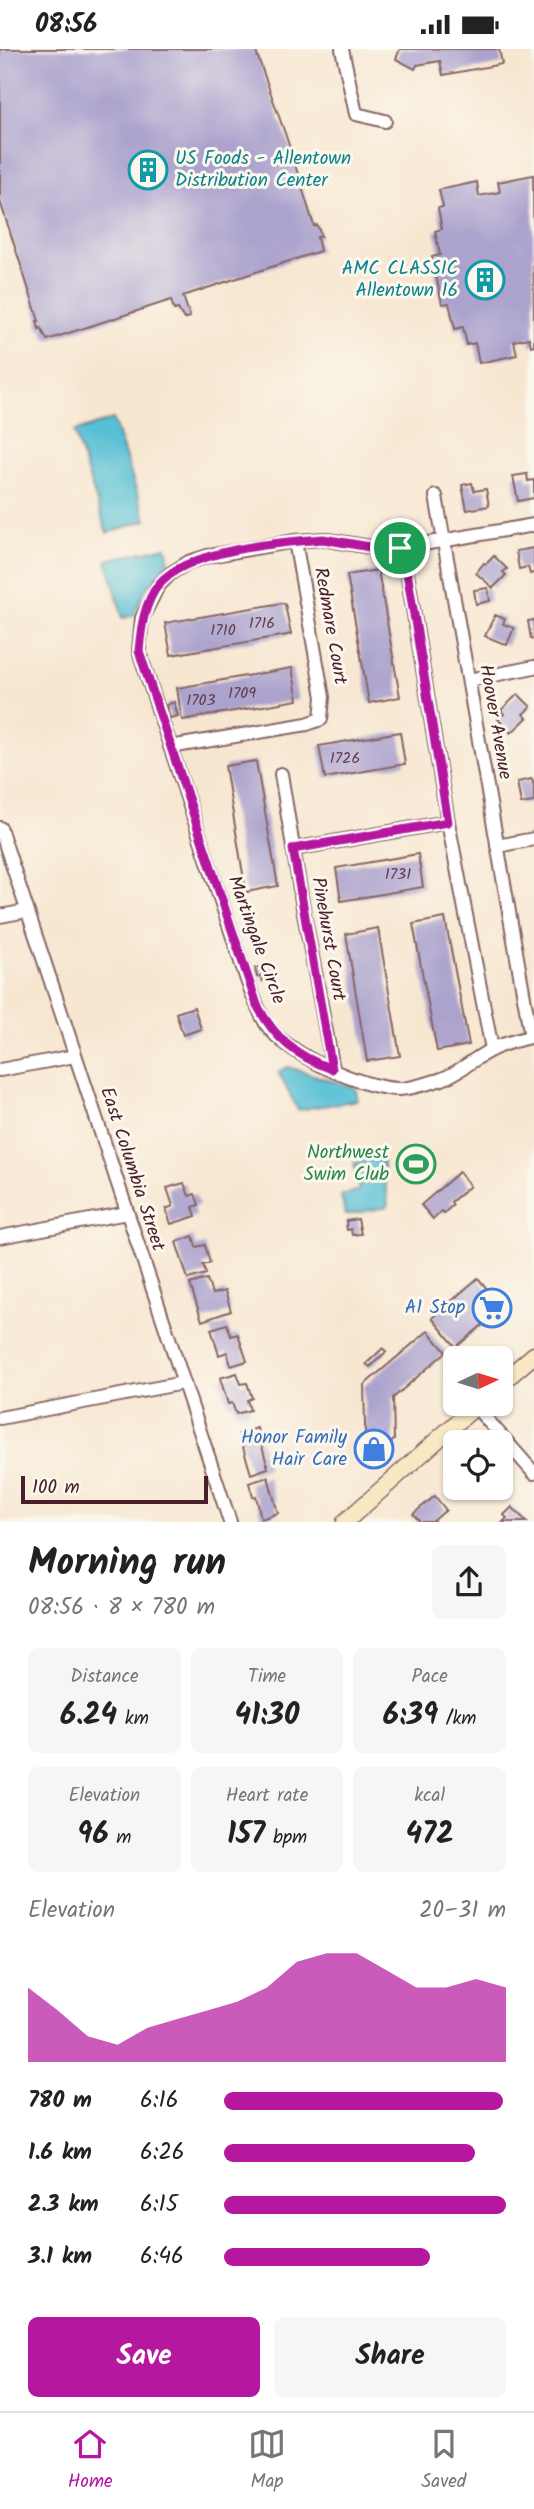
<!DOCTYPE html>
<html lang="en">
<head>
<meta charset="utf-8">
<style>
	:root { --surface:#fff; --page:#f6f6f6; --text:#222; --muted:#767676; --line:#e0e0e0; --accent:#b5179e }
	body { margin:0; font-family:Kalam,sans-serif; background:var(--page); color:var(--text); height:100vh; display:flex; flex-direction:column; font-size:26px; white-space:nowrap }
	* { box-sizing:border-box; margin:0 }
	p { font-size:23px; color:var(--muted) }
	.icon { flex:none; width:38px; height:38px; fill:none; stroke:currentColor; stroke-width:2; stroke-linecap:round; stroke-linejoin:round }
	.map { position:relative; height:1473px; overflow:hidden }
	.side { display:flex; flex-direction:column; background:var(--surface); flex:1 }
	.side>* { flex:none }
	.needle { width:46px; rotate:86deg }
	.tools { position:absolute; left:443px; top:1297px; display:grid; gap:14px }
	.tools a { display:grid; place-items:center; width:70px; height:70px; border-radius:10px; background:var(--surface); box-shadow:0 2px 5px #0004; font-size:35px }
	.scale { position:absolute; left:21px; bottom:18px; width:187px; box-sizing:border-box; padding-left:7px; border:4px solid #4a1f2b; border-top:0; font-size:19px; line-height:24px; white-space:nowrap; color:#4a1f2b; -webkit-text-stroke:5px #fbf7ec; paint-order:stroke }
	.pin { position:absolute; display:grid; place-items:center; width:60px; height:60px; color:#fff; margin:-30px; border:4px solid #fff; border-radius:50%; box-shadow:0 2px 7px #0007 }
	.round { display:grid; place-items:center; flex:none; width:74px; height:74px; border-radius:10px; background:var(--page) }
	.headline { display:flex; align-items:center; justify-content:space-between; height:119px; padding:0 28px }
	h1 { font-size:38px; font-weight:600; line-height:52px }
	.stats { display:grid; grid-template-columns:repeat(3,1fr); gap:10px; height:119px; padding:7px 28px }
	.stats div { display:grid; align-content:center; border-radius:10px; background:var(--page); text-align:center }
	.stats b { font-size:30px; font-weight:600 }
	.stats small { font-size:19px; font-weight:400 }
	.stats p { font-size:19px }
	.chart { height:196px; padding:14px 28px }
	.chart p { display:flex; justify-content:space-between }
	.chart svg { width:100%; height:126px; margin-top:7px; fill:var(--accent); opacity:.7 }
	.cta { display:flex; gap:14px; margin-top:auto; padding:14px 28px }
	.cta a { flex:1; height:80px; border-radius:10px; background:var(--accent); color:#fff; font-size:28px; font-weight:600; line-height:80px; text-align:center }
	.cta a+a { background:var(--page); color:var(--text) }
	ul { padding:0 28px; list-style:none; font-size:23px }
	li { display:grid; grid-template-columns:112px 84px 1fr; align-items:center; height:52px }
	li i { height:18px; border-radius:9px; background:var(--accent) }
	.status { display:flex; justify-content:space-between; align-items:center; height:49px; padding:0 35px; background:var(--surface); direction:ltr }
	.status svg { height:19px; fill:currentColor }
	.tab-bar { display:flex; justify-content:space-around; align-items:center; height:98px; border-top:2px solid var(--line); background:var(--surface); font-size:19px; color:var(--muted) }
	.tab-bar a { display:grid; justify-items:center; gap:4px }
	.tab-bar .on { color:var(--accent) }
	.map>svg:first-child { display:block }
	.water { fill:#57c0d4; stroke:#507080; stroke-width:2 }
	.building { fill:#aba2cd }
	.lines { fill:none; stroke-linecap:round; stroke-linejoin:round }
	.street-casing { stroke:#876565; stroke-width:16 }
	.secondary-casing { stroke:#876565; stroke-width:19 }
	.street { stroke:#fff; stroke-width:12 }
	.secondary { stroke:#f8e8c3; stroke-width:16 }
	.route-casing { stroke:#fff; stroke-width:14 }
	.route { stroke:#b5179e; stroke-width:9 }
	.labels { text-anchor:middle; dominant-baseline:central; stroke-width:6; stroke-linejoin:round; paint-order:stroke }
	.number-label { font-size:16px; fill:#624054 }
	.culture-label { font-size:19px; fill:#0d838f; stroke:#fbf7ec; text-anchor:start }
	.street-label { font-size:19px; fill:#4a1f2b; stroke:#fbf7ec }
	.leisure-label { font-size:19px; fill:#27864d; stroke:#fbf7ec; text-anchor:end }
	.shop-label { font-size:19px; fill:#366cbe; stroke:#fbf7ec; text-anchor:end }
</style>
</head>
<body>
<div class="status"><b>08:56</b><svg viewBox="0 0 49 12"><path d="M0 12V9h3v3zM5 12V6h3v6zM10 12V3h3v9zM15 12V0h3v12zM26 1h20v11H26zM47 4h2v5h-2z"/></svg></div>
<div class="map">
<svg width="534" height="1473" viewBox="0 0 534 1473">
	<rect width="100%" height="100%" fill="#fbf7ec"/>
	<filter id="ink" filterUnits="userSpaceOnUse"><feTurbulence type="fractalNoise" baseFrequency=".0143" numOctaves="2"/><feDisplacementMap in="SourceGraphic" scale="14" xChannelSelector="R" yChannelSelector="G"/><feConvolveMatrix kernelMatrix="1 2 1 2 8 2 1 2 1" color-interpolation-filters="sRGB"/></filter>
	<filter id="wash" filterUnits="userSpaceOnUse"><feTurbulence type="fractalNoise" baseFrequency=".00686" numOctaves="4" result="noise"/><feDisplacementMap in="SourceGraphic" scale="28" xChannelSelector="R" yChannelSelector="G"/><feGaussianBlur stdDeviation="1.57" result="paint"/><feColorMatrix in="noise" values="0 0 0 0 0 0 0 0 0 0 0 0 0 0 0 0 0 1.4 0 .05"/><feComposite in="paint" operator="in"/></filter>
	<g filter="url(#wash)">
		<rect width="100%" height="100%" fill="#f7e7d1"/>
		<!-- water -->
		<g class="water">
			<polygon points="113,370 146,471 107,484 74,383"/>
			<polygon points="166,498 169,512 145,541 134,566 123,569 107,511"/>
			<polygon points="288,1018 355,1039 358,1051 298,1061 278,1023"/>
			<polygon points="420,1101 425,1127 411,1129 407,1104"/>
			<polygon points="382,1108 388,1158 345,1166 341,1146 359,1141 354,1114"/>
		</g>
		<g id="blocks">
			<!-- building -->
			<g class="building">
				<polygon points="0,0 255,0 287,90 314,177 317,176 321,187 317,188 320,202 183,247 190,268 184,270 178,260 174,261 171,251 47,291 41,279 39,280 37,272 39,272 0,152"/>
				<polygon points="400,0 499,0 502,15 443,26 440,12 417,16 415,20 396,10"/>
				<polygon points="533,126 534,296 531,297 529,289 514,292 517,306 479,314 475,294 467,296 463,278 455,280 449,254 442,255 432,208 440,206 435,182 442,180 438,159 443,158 439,141 477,133 479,147 500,143 498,133"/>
				<polygon points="527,425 528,432 534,431 534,449 518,452 513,427"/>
				<polygon points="472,434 474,442 486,440 489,457 467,461 462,436"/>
				<polygon points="534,499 534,524 530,525 528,518 519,520 516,502"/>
				<polygon points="494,507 507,520 503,523 506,526 493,539 476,524 484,514 486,515"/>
				<polygon points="378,521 400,648 369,654 347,526"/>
				<polygon points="488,539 490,552 476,555 474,541"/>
				<polygon points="282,554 285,555 291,585 287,586 171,606 165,574"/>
				<polygon points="495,566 505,570 503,575 514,579 507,596 485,587"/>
				<polygon points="534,571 534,590 531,590 528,572"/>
				<polygon points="292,619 298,651 182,671 177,639"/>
				<polygon points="518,645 531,658 523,665 527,669 511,684 498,670 504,665 501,661"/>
				<polygon points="174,653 178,667 170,669 166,656"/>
				<polygon points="400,683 405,715 325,729 319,697"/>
				<polygon points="256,712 278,837 246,843 225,717"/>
				<polygon points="532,730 534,737 534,753 521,755 517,733"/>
				<polygon points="418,805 423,838 341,852 336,819"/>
				<polygon points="445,869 469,996 437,1002 413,875"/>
				<polygon points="378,879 400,1007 367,1012 346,885"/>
				<polygon points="271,916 272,925 269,926 269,931 263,932 262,927 257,928 255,919"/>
				<polygon points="194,958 201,980 183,986 176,964"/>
				<polygon points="459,1123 470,1137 451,1153 453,1156 444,1164 442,1162 433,1170 421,1156"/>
				<polygon points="184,1134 189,1147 195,1145 199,1156 193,1158 196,1167 171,1175 166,1160 173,1157 167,1139"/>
				<polygon points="358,1170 361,1185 352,1186 351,1180 347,1181 346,1172"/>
				<polygon points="193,1187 196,1198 205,1196 210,1214 203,1216 206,1225 188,1230 176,1193"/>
				<polygon points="478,1229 503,1259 456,1298 432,1269"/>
				<polygon points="207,1230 212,1245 225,1242 231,1262 202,1272 190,1235"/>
				<polygon points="227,1275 231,1287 238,1285 247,1312 231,1317 227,1303 219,1306 211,1280"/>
				<polygon points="428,1282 446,1303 393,1349 394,1391 366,1415 364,1336"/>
				<polygon points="383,1299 386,1303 370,1318 366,1315"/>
				<polygon points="237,1324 241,1335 247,1334 252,1349 247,1351 250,1361 236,1365 232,1354 228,1355 220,1329"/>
				<polygon points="257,1379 268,1419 251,1425 239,1385"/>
				<polygon points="268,1428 278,1464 261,1470 256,1447 253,1448 249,1434"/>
				<polygon points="460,1438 477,1438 477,1446 460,1445"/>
				<polygon points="435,1447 446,1461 432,1473 420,1473 413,1465"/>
				<polygon points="512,1458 527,1473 503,1473 507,1469 504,1466"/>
			</g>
		</g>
	</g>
	<g filter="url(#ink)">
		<use href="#blocks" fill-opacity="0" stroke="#876565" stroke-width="2"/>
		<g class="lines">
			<defs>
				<g id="street">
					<polyline points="342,0 356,65 385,72"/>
					<polyline points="436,447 531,988"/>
					<path d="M534 476 400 499 370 498 323 490 295 492 208 507 189 513 171 524 158 537 142 569 139 602 247 931C253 946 258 962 267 976 288 1006 363 1040 400 1040 414 1039 429 1034 442 1030 461 1023 475 1008 493 1000 505 994 521 990 534 987"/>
					<polyline points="400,499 408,529 448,773 492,1000"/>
					<polyline points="469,631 534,618"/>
					<polyline points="170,698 307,675 321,670 323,648 295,492"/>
					<polyline points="281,725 303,859 333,1020"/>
					<polyline points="0,779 230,1473"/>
					<polyline points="497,797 534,790"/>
					<polyline points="293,800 448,773"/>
					<polyline points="0,867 27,862"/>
					<polyline points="0,1021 75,1007"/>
					<polyline points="0,1188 127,1164"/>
					<polyline points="475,1357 534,1424"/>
					<polyline points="0,1369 183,1334"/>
				</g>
				<g id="secondary">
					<polyline points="500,1335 534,1306"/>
					<polyline points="345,1473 479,1354"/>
				</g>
			</defs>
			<!-- street casing -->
			<use href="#street" class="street-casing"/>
			<!-- secondary casing -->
			<use href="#secondary" class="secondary-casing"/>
			<!-- street -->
			<use href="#street" class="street"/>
			<!-- secondary -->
			<use href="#secondary" class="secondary"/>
		</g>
	</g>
	<g class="lines" filter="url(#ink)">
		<defs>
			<path id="route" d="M323 490 370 498 400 499 408 529 448 773 293 800 332 1020C296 1007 275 990 257 956L139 602C141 579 144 554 159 535 187 501 280 493 323 490Z"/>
		</defs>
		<!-- route casing -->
		<use href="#route" class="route-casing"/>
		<!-- route -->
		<use href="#route" class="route"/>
	</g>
	<!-- icons -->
	<defs>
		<symbol id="building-ring" viewBox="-11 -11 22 22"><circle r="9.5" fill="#fbf7ec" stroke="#0f9aa8" stroke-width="1.5"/><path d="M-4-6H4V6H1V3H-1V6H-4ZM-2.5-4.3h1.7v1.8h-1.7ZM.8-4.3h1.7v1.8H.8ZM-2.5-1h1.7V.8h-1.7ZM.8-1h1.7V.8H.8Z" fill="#0f9aa8"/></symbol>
		<symbol id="stadium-ring" viewBox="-11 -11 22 22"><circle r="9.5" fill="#fbf7ec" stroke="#2e9e5b" stroke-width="1.5"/><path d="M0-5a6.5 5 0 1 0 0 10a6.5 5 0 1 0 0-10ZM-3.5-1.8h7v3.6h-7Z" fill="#2e9e5b"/></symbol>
		<symbol id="supermarket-ring" viewBox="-11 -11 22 22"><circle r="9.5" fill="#fbf7ec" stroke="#3f7fe0" stroke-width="1.5"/><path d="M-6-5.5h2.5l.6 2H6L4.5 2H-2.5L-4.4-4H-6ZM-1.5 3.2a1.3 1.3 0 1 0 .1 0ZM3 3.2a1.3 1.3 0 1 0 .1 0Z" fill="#3f7fe0"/></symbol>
		<symbol id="shop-ring" viewBox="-11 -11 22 22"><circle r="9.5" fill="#fbf7ec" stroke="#3f7fe0" stroke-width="1.5"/><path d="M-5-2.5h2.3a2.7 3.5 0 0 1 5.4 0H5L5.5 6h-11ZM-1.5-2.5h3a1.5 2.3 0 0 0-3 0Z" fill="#3f7fe0"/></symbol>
	</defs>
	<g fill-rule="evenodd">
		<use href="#building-ring" x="126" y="99" width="44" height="44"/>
		<use href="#building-ring" x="463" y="209" width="44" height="44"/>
		<use href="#stadium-ring" x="394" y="1093" width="44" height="44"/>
		<use href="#supermarket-ring" x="470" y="1237" width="44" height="44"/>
		<use href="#shop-ring" x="352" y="1378" width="44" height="44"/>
	</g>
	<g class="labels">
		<!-- number labels -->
		<g class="number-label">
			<text x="262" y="574">1716</text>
			<text x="223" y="581">1710</text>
			<text x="242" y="644">1709</text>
			<text x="201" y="651">1703</text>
			<text x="345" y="709">1726</text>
			<text x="398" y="825">1731</text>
		</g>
		<!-- culture labels -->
		<g class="culture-label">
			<text x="175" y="110">US Foods - Allentown<tspan x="175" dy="22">Distribution Center</tspan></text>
			<text x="458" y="220" text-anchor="end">AMC CLASSIC<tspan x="458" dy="22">Allentown 16</tspan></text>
		</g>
		<!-- street labels -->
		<g class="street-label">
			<text transform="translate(330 577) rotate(80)">Redmare Court</text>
			<text transform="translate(495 673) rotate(80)">Hoover Avenue</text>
			<text transform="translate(328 890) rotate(80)">Pinehurst Court</text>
			<text transform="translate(256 891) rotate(70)">Martingale Circle</text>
			<text transform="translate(132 1120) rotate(72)">East Columbia Street</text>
		</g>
		<!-- leisure labels -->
		<g class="leisure-label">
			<text x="389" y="1104">Northwest<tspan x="389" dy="22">Swim Club</tspan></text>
		</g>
		<!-- shop labels -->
		<g class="shop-label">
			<text x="465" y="1259">A1 Stop</text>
			<text x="347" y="1389">Honor Family<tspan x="347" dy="22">Hair Care</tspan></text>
		</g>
	</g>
</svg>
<div class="tools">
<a><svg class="needle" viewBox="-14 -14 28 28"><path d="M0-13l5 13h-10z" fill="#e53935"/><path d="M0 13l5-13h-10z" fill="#767676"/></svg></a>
<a><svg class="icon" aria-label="locate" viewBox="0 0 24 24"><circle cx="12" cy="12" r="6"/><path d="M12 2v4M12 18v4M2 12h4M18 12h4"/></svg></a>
</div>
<div class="scale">100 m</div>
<div class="pin" style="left:400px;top:499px;background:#1e9e55"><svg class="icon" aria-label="arrive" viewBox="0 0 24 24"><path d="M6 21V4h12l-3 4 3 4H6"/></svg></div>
</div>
<section class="side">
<div class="headline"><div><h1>Morning run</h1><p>08:56 · 8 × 780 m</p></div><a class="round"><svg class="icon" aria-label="share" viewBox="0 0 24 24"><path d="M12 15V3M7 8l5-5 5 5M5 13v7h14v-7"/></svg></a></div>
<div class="stats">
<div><p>Distance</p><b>6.24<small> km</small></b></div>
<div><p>Time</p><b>41:30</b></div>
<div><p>Pace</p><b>6:39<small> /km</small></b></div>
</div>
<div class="stats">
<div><p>Elevation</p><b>96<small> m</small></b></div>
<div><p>Heart rate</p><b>157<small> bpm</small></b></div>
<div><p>kcal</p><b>472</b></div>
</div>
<div class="chart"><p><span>Elevation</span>20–31 m</p>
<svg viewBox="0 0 160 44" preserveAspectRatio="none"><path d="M0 44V18L10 26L20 35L30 38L40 32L50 29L60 26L70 23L80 18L90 9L100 6L110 6L120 12L130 18L140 18L150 15L160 18V44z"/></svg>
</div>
<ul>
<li><b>780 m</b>6:16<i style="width:99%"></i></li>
<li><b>1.6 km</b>6:26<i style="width:89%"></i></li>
<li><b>2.3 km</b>6:15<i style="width:100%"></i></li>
<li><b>3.1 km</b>6:46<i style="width:73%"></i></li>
</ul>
<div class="cta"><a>Save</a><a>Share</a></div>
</section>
<nav class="tab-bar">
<a class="on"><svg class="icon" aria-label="home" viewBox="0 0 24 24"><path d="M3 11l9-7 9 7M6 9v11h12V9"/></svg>Home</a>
<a><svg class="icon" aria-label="map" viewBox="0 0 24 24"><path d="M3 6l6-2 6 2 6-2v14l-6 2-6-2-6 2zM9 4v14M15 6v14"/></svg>Map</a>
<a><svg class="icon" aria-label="saved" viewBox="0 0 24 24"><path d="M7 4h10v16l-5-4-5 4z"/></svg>Saved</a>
</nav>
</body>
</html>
